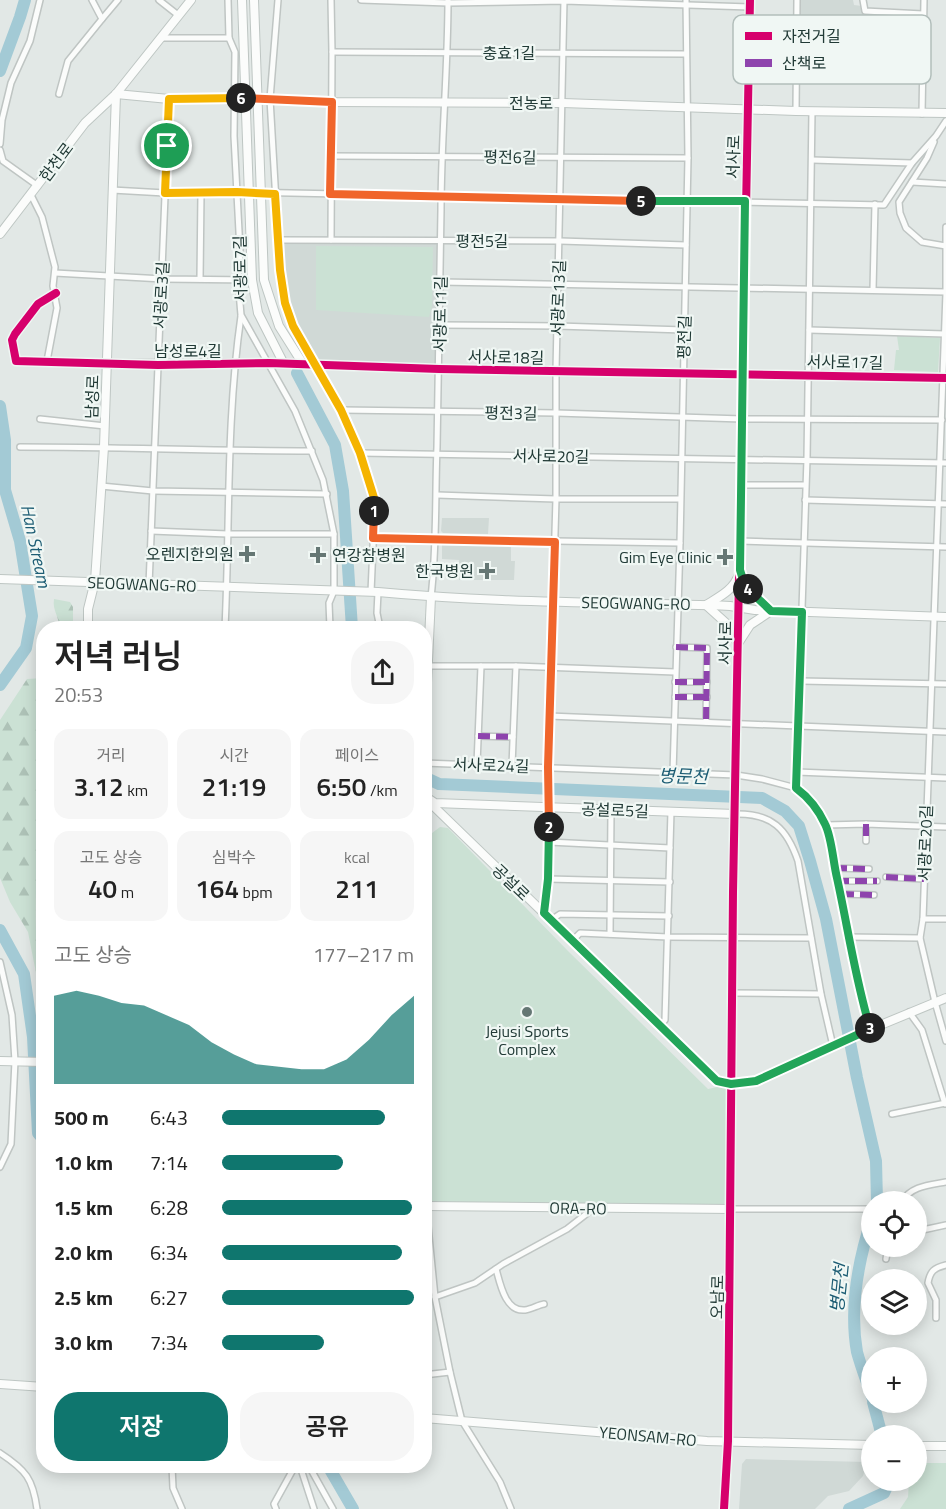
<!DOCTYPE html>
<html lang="ko">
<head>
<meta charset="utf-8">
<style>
	:root { --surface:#fff; --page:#f6f6f6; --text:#222; --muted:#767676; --accent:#0f766e }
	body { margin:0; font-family:"Titillium Web","Noto Sans KR",sans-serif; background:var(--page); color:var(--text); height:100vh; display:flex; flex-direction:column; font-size:22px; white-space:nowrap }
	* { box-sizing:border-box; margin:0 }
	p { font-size:20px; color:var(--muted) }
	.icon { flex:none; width:33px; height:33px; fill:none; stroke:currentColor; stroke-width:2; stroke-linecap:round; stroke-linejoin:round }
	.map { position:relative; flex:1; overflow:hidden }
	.details { position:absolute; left:36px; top:621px; width:396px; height:852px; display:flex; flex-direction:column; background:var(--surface); border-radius:24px; box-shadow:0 3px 15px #0003 }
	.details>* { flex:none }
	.tools { position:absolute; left:861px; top:1191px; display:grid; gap:12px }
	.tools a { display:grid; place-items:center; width:66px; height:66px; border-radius:50%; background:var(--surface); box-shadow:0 3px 15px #0003; font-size:30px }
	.pin { position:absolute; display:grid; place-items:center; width:51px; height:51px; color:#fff; margin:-26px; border:3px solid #fff; border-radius:50%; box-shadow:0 2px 6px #0007 }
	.km { position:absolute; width:30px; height:30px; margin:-15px; border-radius:50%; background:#222; color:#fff; font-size:16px; line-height:30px; text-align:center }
	.round { display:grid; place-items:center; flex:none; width:63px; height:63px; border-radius:24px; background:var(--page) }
	.overview { display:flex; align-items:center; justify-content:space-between; height:102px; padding:0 18px }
	h1 { font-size:33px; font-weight:600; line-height:45px }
	.stats { display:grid; grid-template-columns:repeat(3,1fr); gap:9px; height:102px; padding:6px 18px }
	.stats div { display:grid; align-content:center; border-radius:15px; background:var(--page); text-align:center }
	.stats b { font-size:26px; font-weight:600 }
	.stats small { font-size:16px; font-weight:400 }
	.stats p { font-size:16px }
	.chart { height:168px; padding:12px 18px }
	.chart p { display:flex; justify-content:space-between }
	.chart svg { width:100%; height:108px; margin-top:6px; fill:var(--accent); opacity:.7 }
	.button { display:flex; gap:12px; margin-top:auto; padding:12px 18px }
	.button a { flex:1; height:69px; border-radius:24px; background:var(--accent); color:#fff; font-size:24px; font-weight:600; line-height:69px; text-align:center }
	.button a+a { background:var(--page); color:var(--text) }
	ul { padding:0 18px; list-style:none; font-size:20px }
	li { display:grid; grid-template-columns:96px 72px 1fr; align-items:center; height:45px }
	li i { height:15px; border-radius:8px; background:var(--accent) }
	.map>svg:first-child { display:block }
	.built { fill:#d0d9d6 }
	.forest { fill:url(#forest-firs) }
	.green { fill:#cbe1d4 }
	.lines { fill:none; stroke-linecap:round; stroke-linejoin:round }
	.river { stroke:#a3cad5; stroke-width:12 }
	.street-casing { stroke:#bfc5c3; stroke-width:8 }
	.secondary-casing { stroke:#bec6c3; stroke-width:10 }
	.street { stroke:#fbfcfb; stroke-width:5 }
	.secondary { stroke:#fbfcfb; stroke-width:8 }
	.quiet { stroke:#8e44ad; stroke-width:6; stroke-dasharray:12 6; stroke-linecap:butt }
	.cycleway-casing { stroke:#f0f7f4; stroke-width:11 }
	.cycleway { stroke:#d6006c; stroke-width:8 }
	.split-1-casing { stroke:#fff; stroke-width:12 }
	.split-2-casing { stroke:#fff; stroke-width:12 }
	.split-3-casing { stroke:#fff; stroke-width:12 }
	.split-4-casing { stroke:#fff; stroke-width:12 }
	.split-5-casing { stroke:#fff; stroke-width:12 }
	.split-6-casing { stroke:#fff; stroke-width:12 }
	.split-7-casing { stroke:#fff; stroke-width:12 }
	.split-1 { stroke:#f5b400; stroke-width:8 }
	.split-2 { stroke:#f0652b; stroke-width:8 }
	.split-3 { stroke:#22a559; stroke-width:8 }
	.split-4 { stroke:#22a559; stroke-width:8 }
	.split-5 { stroke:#22a559; stroke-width:8 }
	.split-6 { stroke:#f0652b; stroke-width:8 }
	.split-7 { stroke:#f5b400; stroke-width:8 }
	.poi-dot { fill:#657774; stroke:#f0f7f4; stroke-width:2 }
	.labels { text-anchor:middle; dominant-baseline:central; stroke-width:4.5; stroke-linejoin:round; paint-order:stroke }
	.street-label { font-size:16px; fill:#213a36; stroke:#f0f7f4 }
	.poi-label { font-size:16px; fill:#213a36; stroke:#f0f7f4; text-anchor:end }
	.water-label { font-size:18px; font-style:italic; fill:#1d5d74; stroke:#f0f7f4 }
	.key { fill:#f0f7f4; stroke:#b2bebb; stroke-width:1.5 }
	.key-label { font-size:16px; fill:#213a36 }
</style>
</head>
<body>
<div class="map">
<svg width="946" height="1509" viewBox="0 0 946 1509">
	<defs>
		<pattern id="forest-firs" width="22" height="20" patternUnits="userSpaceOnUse" patternTransform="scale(1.5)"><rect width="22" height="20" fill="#cbe1d4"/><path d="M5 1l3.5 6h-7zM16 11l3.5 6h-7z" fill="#aec2b7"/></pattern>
	</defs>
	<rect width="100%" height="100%" fill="#e2e8e6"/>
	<!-- built -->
	<g class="built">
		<polygon points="799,0 853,0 854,5 862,6 864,15 923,17 920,81 798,81"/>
		<polygon points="278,240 441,241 439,369 316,365 293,326 285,303"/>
		<polygon points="442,518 489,518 488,534 443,533 441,531"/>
		<polygon points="446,543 511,545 511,561 515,561 514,580 459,580 459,560 442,559 442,545"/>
		<polygon points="746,1459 867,1462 863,1476 849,1491 828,1496 815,1509 739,1509 742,1464"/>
	</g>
	<!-- forest -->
	<g class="forest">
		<path d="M54 599 70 602 73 607V628H59C60 617 52 611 54 599Z"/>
		<polygon points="43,678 44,785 41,785 37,856 35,930 43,932 43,1009 28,932 10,902 0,878 0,720 27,679"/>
	</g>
	<!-- green -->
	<g class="green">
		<polygon points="316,246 433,247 432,306 429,317 316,310"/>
		<polygon points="897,336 940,338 938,372 894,370 896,350 899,350"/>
		<polygon points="41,785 44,785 43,932 35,931 37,856"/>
		<polygon points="440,827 448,828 568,951 708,1089 731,1084 732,1209 425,1204 424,836 428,836"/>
		<polygon points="917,1463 946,1463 946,1509 900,1509 908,1497 909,1481 916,1480"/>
	</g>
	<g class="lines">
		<!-- river -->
		<g class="river">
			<polyline points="0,71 20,17 25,0"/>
			<polyline points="297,373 335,445 343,491 352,628"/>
			<polyline points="0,406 5,440 5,490 20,541 32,616 26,648 0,685"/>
			<polyline points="424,777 439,784 762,798 785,811 799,826 810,861 826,919 857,1078 876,1161 877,1202"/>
			<polyline points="0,930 24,974 33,1037 38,1133 44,1140"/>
			<path d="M872 1218C858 1261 849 1307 857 1352 861 1367 867 1382 872 1397"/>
			<polyline points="873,1402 882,1436"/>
			<polyline points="328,1466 353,1509"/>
			<polyline points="849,1509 884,1493 890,1480"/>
		</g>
		<defs>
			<g id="street">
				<polyline points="92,0 102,19 118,0"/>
				<polyline points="159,0 178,15"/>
				<polyline points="228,0 229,38 235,52 234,136 240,251 238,280 241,315 295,411 323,480 334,534 334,591 329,603 330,628"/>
				<polyline points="278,0 270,99 280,270 285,303 293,326 341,410 360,453 375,501 371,592"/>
				<polyline points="331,0 332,52 331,240"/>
				<polyline points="361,0 448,3 564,1 750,7"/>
				<polyline points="863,0 865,11 923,14"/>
				<polyline points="162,38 229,38"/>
				<polyline points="332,52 686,54"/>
				<polyline points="59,94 68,61 102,19"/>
				<polyline points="796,111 797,0"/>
				<polyline points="922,114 924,0"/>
				<polyline points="934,142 927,158 899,202 900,213 906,228 922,242 946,246"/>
				<polyline points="0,144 2,120 11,83 30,41 40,0"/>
				<polyline points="0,150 3,161 38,186"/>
				<polyline points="332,156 688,158"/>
				<polyline points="812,160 912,163"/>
				<polyline points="912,182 946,184"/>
				<polyline points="112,190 165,193 237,192 884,205 912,163 936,136 946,121"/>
				<polyline points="31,195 42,217 55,267 53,286 57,308 47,361"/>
				<polyline points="946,227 946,290"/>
				<polyline points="278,240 560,241 686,245"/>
				<polyline points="55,273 163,279 252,280"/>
				<polyline points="200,279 201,193"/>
				<polyline points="441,282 946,292"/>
				<polyline points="873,290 875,204"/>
				<polyline points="56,293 38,304 15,334 12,340 16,361 107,364"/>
				<polyline points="946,293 923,919 920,938 935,1002 946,1041"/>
				<polyline points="441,325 558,326 684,330"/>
				<polyline points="809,330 945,334"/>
				<polyline points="341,410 556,413 742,419 942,420"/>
				<polyline points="40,419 105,426"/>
				<path d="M20 447C117 447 215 451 312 451"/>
				<polyline points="360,453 946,463"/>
				<polyline points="741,485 804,485"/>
				<polyline points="101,486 153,491 327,494"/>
				<polyline points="437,495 556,499 680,499"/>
				<polyline points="805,500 946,504"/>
				<polyline points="151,531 228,534 334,534"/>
				<polyline points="373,538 680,543"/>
				<polyline points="740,541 946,547"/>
				<polyline points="149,585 169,99"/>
				<polyline points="378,592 377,613 380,628"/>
				<path d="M431 597C437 547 435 497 437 447 438 368 440 289 441 210 441 140 448 70 448 0"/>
				<path d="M225 628C230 524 226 420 241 316"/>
				<polyline points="676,647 707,648 706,722"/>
				<polyline points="428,666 516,666 675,672"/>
				<polyline points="801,681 946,684"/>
				<polyline points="675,682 707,682"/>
				<polyline points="675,697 707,697"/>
				<polyline points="549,716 946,732"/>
				<polyline points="478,736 513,737"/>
				<polyline points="424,763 736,775 762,779 796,788 806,795 826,825 842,894 847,937 860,996 870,1029"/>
				<polyline points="477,764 481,666"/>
				<polyline points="512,766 516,666"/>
				<polyline points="797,772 946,778"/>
				<polyline points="673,773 680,543 688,158 686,0"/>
				<polyline points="796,788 807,459 812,111"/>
				<path d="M735 814C772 813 787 829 798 861L821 994 833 1046"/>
				<polyline points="866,824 866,841"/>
				<polyline points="826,825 866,824 946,827"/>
				<polyline points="549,842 670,848"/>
				<polyline points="835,868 869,869"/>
				<polyline points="886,877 924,879"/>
				<polyline points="548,879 670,882"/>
				<polyline points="837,881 877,881"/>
				<polyline points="842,894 874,895"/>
				<polyline points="544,913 548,879 548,767 556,499 556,371 564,0"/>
				<polyline points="923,919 946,919"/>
				<polyline points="551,920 560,914 669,916"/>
				<polyline points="610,934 611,810"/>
				<polyline points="847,937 920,938"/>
				<polyline points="572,941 580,933 668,937 811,938"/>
				<polyline points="0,962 12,1015 15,1061 11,1144 0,1167"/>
				<polyline points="732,993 821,994"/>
				<polyline points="909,1012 922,1030 945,1104"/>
				<polyline points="660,1026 665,1020 671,811"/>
				<polyline points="892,1114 946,1103"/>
				<path d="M902 1202C910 1186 930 1185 946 1182"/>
				<polyline points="426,1206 435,1297 450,1372 462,1421 500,1482 511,1509"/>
				<polyline points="732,1209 872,1209"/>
				<polyline points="916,1229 918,1231 946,1225"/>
				<polyline points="886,1259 888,1246"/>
				<path d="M496 1269C500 1283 505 1312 525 1310 532 1309 538 1305 544 1304"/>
				<polyline points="435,1297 475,1283 503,1264 567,1229 594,1208"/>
				<path d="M936 1318V1300L928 1283C930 1271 934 1268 946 1265"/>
				<polyline points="424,1375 450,1372"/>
				<path d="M0 1453C26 1470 33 1479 37 1509"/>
				<polyline points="172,1466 173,1488 182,1509"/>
				<polyline points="300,1466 314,1509"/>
				<polyline points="309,1466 333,1509"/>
				<polyline points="276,1509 274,1504 295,1466"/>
			</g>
			<g id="secondary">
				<polyline points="242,0 252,280 258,313 284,364"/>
				<polyline points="254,0 264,280 279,326 303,364"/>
				<polyline points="116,94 169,99 234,98 332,102 563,103 796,111 946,113"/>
				<polyline points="0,234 85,123 116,94 191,0"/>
				<polyline points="107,364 269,363 439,369 946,378"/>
				<path d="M0 579 378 592C495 603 612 602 730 606L755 610 946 617"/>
				<polyline points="88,628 88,609 95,581 104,447 116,94"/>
				<path d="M737 642 727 624 706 605C719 597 734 590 739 574"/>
				<polyline points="739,642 750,625 771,611 745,586 743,578"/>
				<polyline points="424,746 431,597"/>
				<polyline points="424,797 717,1081 731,1084 756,1081 866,1031 946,998"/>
				<polyline points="429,799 435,803 735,814"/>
				<polyline points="0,1061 44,1062"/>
				<polyline points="424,1190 426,1206"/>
				<polyline points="424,1206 732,1209"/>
				<polyline points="0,1384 44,1387"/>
				<polyline points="424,1418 707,1441 872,1445"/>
				<polyline points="916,1446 946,1446"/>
				<polyline points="724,1509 728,1441 733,892 750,0"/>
			</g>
		</defs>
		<!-- street casing -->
		<use href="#street" class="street-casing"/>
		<!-- secondary casing -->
		<use href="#secondary" class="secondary-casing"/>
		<!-- street -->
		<use href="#street" class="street"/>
		<!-- secondary -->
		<use href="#secondary" class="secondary"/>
		<!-- quiet -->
		<g class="quiet">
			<polyline points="676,647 707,648 706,722"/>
			<polyline points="675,682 707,682"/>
			<polyline points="675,697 707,697"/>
			<polyline points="478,736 513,737"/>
			<polyline points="866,824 866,841"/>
			<polyline points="835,868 869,869"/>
			<polyline points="886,877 924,879"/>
			<polyline points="837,881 877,881"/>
			<polyline points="842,894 874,895"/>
		</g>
		<defs>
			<g id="cycleway">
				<polyline points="56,293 38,304 15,334 12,340 16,361 158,365 269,363 439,369 946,378"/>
				<polyline points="724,1509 728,1441 733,892 750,0"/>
			</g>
		</defs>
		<!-- cycleway casing -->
		<use href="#cycleway" class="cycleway-casing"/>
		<!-- cycleway -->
		<use href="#cycleway" class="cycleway"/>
	</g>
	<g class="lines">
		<defs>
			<polyline id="split-1" points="167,146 165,193 237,192 275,194 280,270 285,303 293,326 341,410 360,453 375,501 374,511"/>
			<polyline id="split-2" points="374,511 373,538 555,542 548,767 549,827"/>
			<polyline id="split-3" points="549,827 548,879 544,913 717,1081 731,1084 756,1081 870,1029 870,1028"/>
			<path id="split-4" d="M748 589 771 611 802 612 796 788C808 797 819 811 825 824 832 838 833 862 837 878 848 928 855 978 870 1028"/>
			<polyline id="split-5" points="641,201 745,201 740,570 745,586 748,589"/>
			<polyline id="split-6" points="241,98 332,102 330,194 641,201"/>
			<polyline id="split-7" points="167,146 169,99 241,98"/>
		</defs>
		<!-- split-1 casing -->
		<use href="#split-1" class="split-1-casing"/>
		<!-- split-2 casing -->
		<use href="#split-2" class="split-2-casing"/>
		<!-- split-3 casing -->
		<use href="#split-3" class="split-3-casing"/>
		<!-- split-4 casing -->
		<use href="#split-4" class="split-4-casing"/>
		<!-- split-5 casing -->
		<use href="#split-5" class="split-5-casing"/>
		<!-- split-6 casing -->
		<use href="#split-6" class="split-6-casing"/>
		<!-- split-7 casing -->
		<use href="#split-7" class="split-7-casing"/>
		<!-- split-1 -->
		<use href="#split-1" class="split-1"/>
		<!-- split-2 -->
		<use href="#split-2" class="split-2"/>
		<!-- split-3 -->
		<use href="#split-3" class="split-3"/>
		<!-- split-4 -->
		<use href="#split-4" class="split-4"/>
		<!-- split-5 -->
		<use href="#split-5" class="split-5"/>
		<!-- split-6 -->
		<use href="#split-6" class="split-6"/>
		<!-- split-7 -->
		<use href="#split-7" class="split-7"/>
	</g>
	<!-- markers -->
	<g class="poi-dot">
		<path d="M244 545h6v6h6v6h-6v6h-6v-6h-6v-6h6z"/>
		<path d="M315 546h6v6h6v6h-6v6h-6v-6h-6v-6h6z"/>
		<path d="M722 548h6v6h6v6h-6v6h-6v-6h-6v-6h6z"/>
		<path d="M484 562h6v6h6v6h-6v6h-6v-6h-6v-6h6z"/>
		<circle cx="527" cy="1012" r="6"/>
	</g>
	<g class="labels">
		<!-- street labels -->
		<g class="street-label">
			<text x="509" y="53">충효1길</text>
			<text x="531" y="103">전농로</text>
			<text transform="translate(510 157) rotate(1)">평전6길</text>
			<text transform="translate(733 157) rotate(-88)">서사로</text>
			<text transform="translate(56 162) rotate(-53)">한천로</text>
			<text x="482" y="241">평전5길</text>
			<text transform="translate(240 269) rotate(-91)">서광로7길</text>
			<text transform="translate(161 295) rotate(-87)">서광로3길</text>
			<text transform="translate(558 298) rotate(-88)">서광로13길</text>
			<text transform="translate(440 314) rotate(-89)">서광로11길</text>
			<text transform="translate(684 337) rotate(-88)">평전길</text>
			<text x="188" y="351">남성로4길</text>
			<text transform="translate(506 357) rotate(1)">서사로18길</text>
			<text transform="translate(845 362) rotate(1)">서사로17길</text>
			<text transform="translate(92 397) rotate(-88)">남성로</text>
			<text transform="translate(511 413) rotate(1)">평전3길</text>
			<text transform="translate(551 456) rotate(1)">서사로20길</text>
			<text transform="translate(142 584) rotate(2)">SEOGWANG-RO</text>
			<text transform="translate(636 603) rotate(1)">SEOGWANG-RO</text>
			<text transform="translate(725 643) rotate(-89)">서사로</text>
			<text transform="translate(491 765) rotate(2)">서사로24길</text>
			<text transform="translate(615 810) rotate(2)">공설로5길</text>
			<text transform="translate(925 843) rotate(-88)">서광로20길</text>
			<text transform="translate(511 882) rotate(44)">공설로</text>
			<text transform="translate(578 1208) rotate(1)">ORA-RO</text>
			<text transform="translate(717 1297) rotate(-89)">오남로</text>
			<text transform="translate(648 1436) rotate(5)">YEONSAM-RO</text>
		</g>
		<!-- poi labels -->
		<g class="poi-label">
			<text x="234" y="554">오렌지한의원</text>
			<text x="332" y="555" text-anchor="start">연강참병원</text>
			<text x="712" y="557">Gim Eye Clinic</text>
			<text x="474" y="571">한국병원</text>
			<text x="527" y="1031" text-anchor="middle">Jejusi Sports<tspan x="527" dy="18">Complex</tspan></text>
		</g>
		<!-- water labels -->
		<g class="water-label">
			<text transform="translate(36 546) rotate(78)">Han Stream</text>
			<text transform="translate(683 776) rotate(2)">병문천</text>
			<text transform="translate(839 1288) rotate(-84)">병문천</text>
		</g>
	</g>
	<!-- legend -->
	<rect x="733" y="15" width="198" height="69" rx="9" class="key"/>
	<rect x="745" y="32" width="27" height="8" fill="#d6006c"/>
	<rect x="745" y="59" width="27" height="8" fill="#8e44ad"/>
	<g class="key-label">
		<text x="782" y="42">자전거길</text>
		<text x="782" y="69">산책로</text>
	</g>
</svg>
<div class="tools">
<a><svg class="icon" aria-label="locate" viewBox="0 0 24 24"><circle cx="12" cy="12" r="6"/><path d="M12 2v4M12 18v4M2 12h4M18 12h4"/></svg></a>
<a><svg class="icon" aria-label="layers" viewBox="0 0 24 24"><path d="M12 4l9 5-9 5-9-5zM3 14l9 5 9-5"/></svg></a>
<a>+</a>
<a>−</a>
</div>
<div class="pin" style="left:167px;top:146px;background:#1e9e55"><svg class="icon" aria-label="arrive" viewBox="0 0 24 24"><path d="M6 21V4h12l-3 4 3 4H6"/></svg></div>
<b class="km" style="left:374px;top:511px">1</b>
<b class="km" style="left:549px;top:827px">2</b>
<b class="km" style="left:870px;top:1028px">3</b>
<b class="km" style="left:748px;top:589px">4</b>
<b class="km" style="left:641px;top:201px">5</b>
<b class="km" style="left:241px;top:98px">6</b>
<section class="details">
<div class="overview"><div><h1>저녁 러닝</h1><p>20:53</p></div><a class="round"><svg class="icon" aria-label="share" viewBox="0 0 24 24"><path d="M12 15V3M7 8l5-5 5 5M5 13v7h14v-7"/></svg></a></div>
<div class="stats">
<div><p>거리</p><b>3.12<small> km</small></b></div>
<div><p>시간</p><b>21:19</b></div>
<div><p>페이스</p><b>6:50<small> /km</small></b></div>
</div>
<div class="stats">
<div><p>고도 상승</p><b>40<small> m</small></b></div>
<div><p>심박수</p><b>164<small> bpm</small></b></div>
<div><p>kcal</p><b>211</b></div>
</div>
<div class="chart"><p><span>고도 상승</span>177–217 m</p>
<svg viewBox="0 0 160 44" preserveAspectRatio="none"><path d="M0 44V8L10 6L20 8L30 11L40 12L50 16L60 20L70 27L80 32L90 36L100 37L110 38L120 38L130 34L140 26L150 16L160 8V44z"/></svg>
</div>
<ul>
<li><b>500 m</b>6:43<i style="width:85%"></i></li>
<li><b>1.0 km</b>7:14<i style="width:63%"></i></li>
<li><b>1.5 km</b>6:28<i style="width:99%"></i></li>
<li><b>2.0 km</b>6:34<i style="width:94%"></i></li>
<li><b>2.5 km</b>6:27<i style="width:100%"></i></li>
<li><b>3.0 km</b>7:34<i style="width:53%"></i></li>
</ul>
<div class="button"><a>저장</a><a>공유</a></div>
</section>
</div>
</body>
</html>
